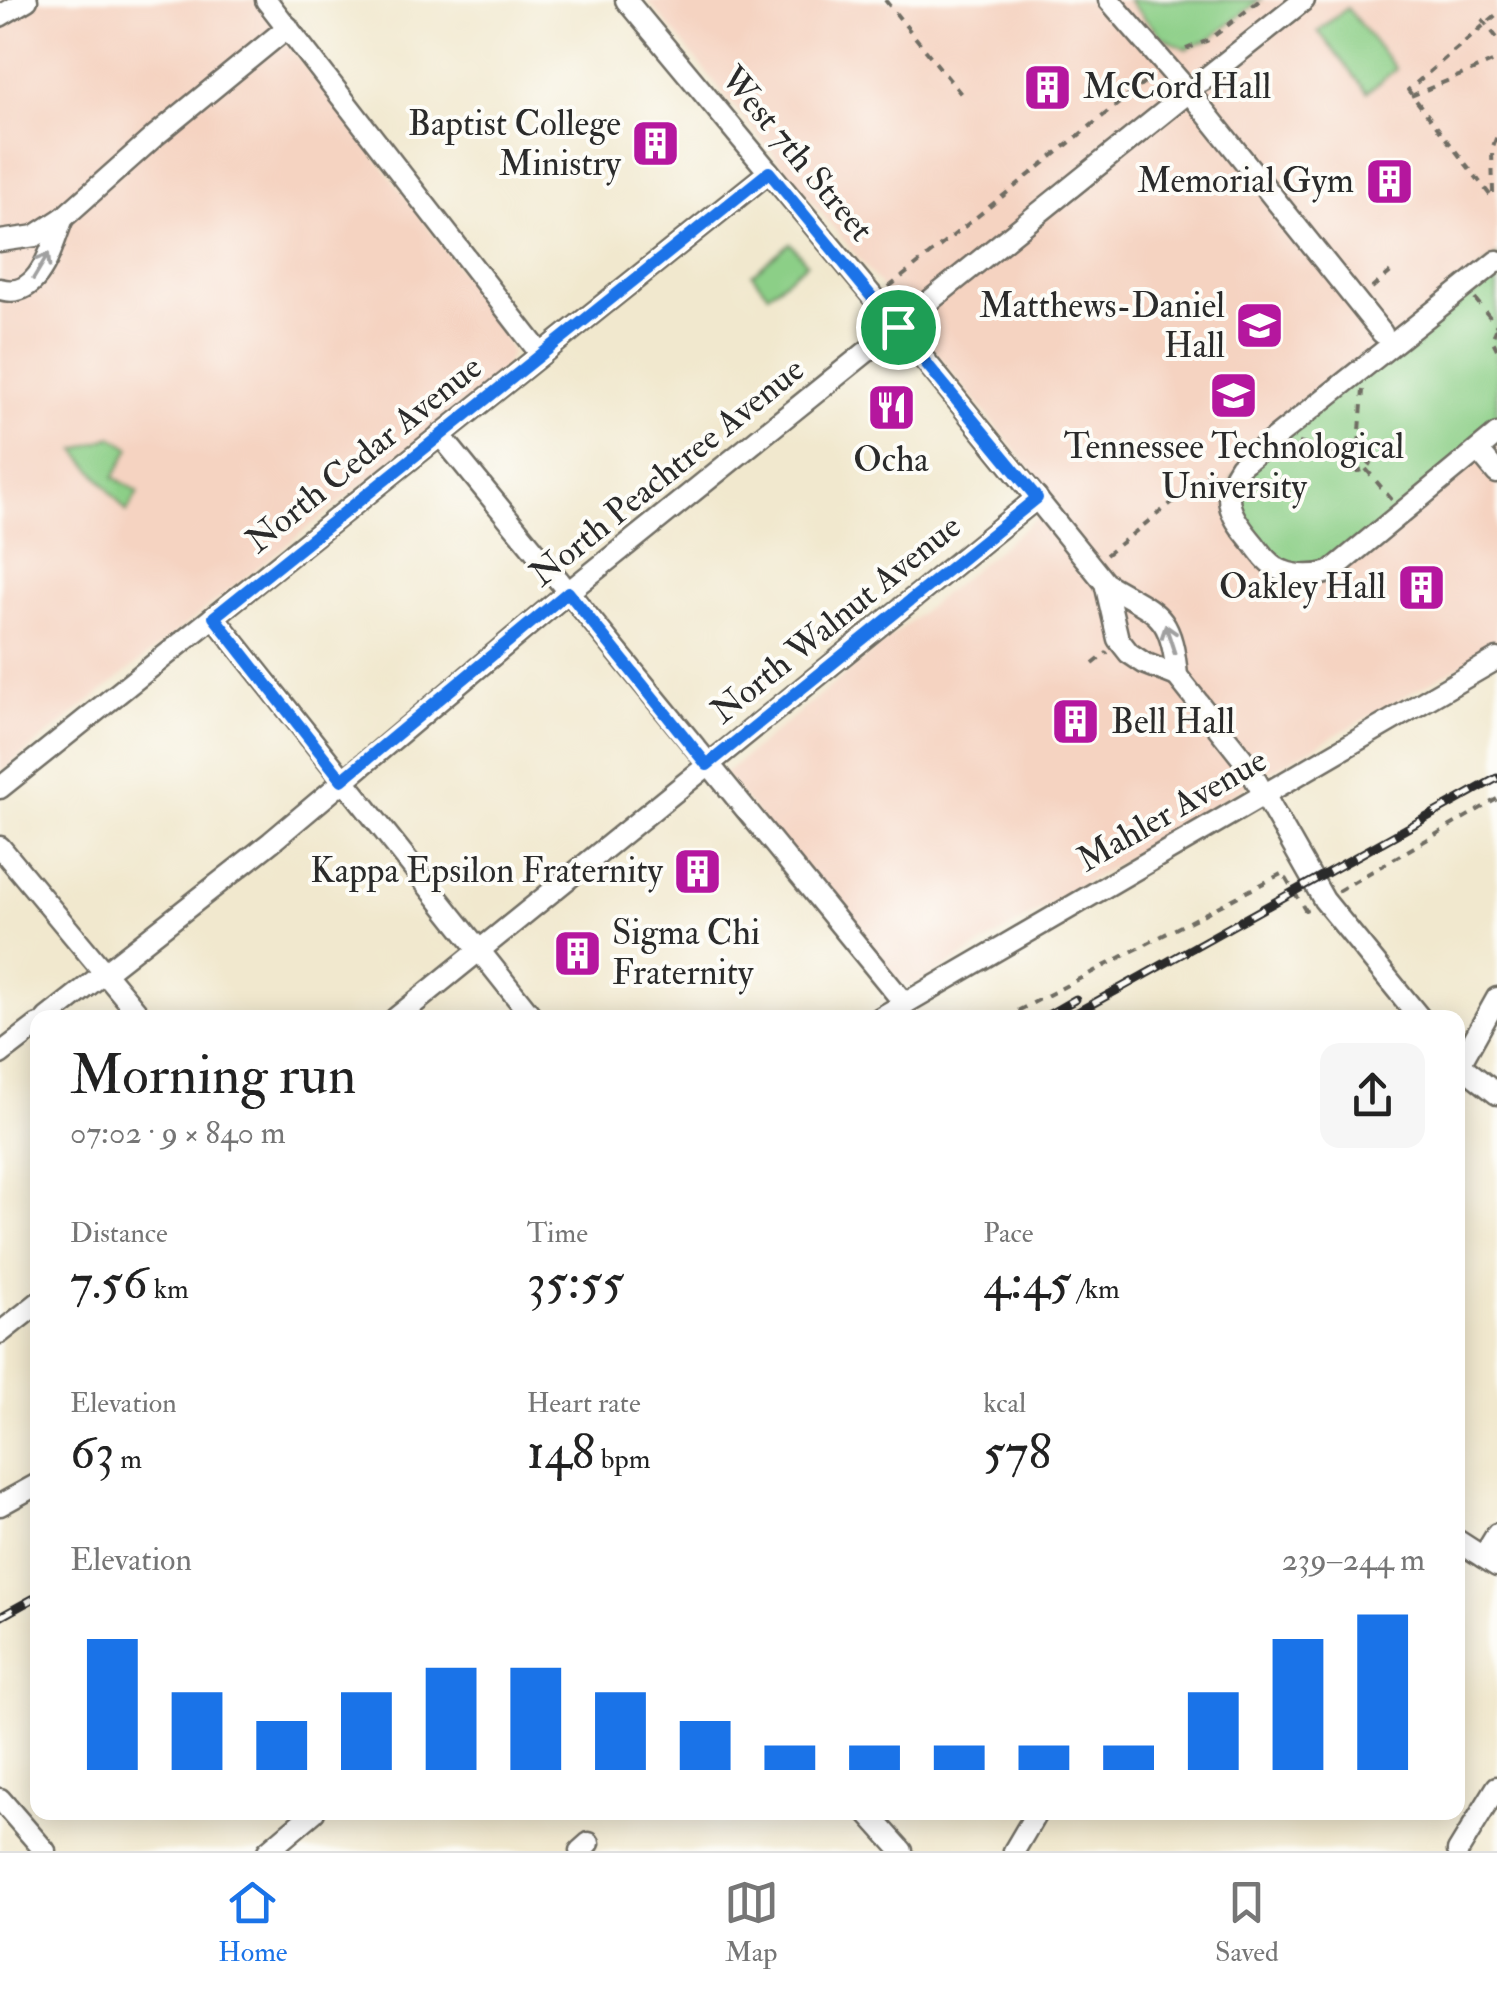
<!DOCTYPE html>
<html lang="en">
<head>
<meta charset="utf-8">
<style>
	:root { --surface:#fff; --page:#f6f6f6; --text:#222; --muted:#767676; --line:#e0e0e0; --accent:#1a73e8 }
	body { margin:0; font-family:"IM FELL Double Pica",serif; background:var(--page); color:var(--text); height:100vh; display:flex; flex-direction:column; font-size:38px; white-space:nowrap }
	* { box-sizing:border-box; margin:0 }
	p { font-size:32px; color:var(--muted) }
	.icon { flex:none; width:55px; height:55px; fill:none; stroke:currentColor; stroke-width:2; stroke-linecap:round; stroke-linejoin:round }
	.map { position:relative; flex:1; overflow:hidden }
	.panel { position:absolute; left:30px; top:1010px; width:1435px; height:810px; display:flex; flex-direction:column; background:var(--surface); border-radius:20px; box-shadow:0 5px 25px #0003 }
	.panel>* { flex:none }
	.pin { position:absolute; display:grid; place-items:center; width:85px; height:85px; color:#fff; margin:-42px; border:5px solid #fff; border-radius:50%; box-shadow:0 2px 10px #0007 }
	.round { display:grid; place-items:center; flex:none; width:105px; height:105px; border-radius:20px; background:var(--page) }
	.head { display:flex; align-items:center; justify-content:space-between; height:170px; padding:0 40px }
	h1 { font-size:55px; font-weight:600; line-height:75px }
	.figures { display:grid; grid-template-columns:repeat(3,1fr); gap:15px; height:170px; padding:10px 40px }
	.figures div { display:grid; align-content:center }
	.figures b { font-size:50px; font-weight:600 }
	.figures small { font-size:28px; font-weight:400 }
	.figures p { font-size:28px }
	.chart { height:280px; padding:20px 40px }
	.chart p { display:flex; justify-content:space-between }
	.chart svg { width:100%; height:180px; margin-top:10px; stroke:var(--accent); stroke-width:6 }
	.dock { display:flex; justify-content:space-around; align-items:center; height:140px; border-top:2px solid var(--line); background:var(--surface); font-size:28px; color:var(--muted) }
	.dock a { display:grid; justify-items:center; gap:5px }
	.dock .active { color:var(--accent) }
	.map>svg:first-child { display:block }
	.built { fill:#f5d3c1 }
	.green { fill:#8ccf87; stroke:#5c7d59; stroke-width:2.5 }
	.lines { fill:none; stroke-linecap:round; stroke-linejoin:round }
	.minor-casing { stroke:#706d64; stroke-width:25 }
	.path { stroke:#706d64; stroke-width:4; stroke-dasharray:8 8; stroke-linecap:butt }
	.minor { stroke:#fff; stroke-width:20 }
	.rail-casing { stroke:#2b2b2b; stroke-width:9 }
	.rail { stroke:#fdfcf7; stroke-width:5; stroke-dasharray:15; stroke-linecap:butt }
	.oneway { stroke:#a0a0a0 }
	.route-casing { stroke:#fff; stroke-width:20 }
	.route { stroke:#1a73e8; stroke-width:12 }
	.labels { text-anchor:middle; dominant-baseline:central; stroke-width:8; stroke-linejoin:round; paint-order:stroke }
	.poi-label { font-size:35px; fill:#2b2b2b; stroke:#fdfcf7; text-anchor:end }
	.street-label { font-size:35px; fill:#2b2b2b; stroke:#fdfcf7 }
</style>
</head>
<body>
<div class="map">
<svg width="1497" height="1851" viewBox="0 0 1497 1851">
	<rect width="100%" height="100%" fill="#fdfcf7"/>
	<filter id="ink" filterUnits="userSpaceOnUse"><feTurbulence type="fractalNoise" baseFrequency=".01" numOctaves="2"/><feDisplacementMap in="SourceGraphic" scale="20" xChannelSelector="R" yChannelSelector="G"/><feConvolveMatrix kernelMatrix="1 2 1 2 8 2 1 2 1" color-interpolation-filters="sRGB"/></filter>
	<filter id="wash" filterUnits="userSpaceOnUse"><feTurbulence type="fractalNoise" baseFrequency=".0048" numOctaves="4" result="noise"/><feDisplacementMap in="SourceGraphic" scale="40" xChannelSelector="R" yChannelSelector="G"/><feGaussianBlur stdDeviation="2.25" result="paint"/><feColorMatrix in="noise" values="0 0 0 0 0 0 0 0 0 0 0 0 0 0 0 0 0 1.4 0 .05"/><feComposite in="paint" operator="in"/></filter>
	<g filter="url(#wash)">
		<rect width="100%" height="100%" fill="#f1e8ce"/>
		<!-- built -->
		<g class="built">
			<polygon points="0,0 255,0 440,242 504,335 511,353 502,373 0,773"/>
			<polygon points="647,0 1497,0 1497,645 1264,775 921,982 909,986 896,981 724,774 1057,501"/>
		</g>
		<!-- green -->
		<g class="green">
			<polygon points="1128,0 1260,0 1209,40 1186,49 1161,36"/>
			<polygon points="1347,8 1396,69 1367,92 1318,31"/>
			<polygon points="790,243 807,263 768,294 752,274"/>
			<polygon points="1497,256 1497,434 1330,572 1285,573 1232,518 1233,477"/>
			<polygon points="112,437 130,448 114,477 138,492 127,512 76,450"/>
		</g>
	</g>
	<g filter="url(#ink)">
		<g class="lines">
			<defs>
				<g id="minor">
					<polyline points="266,0 540,353"/>
					<path d="M626 0 898 327 1105 583 1118 639 1129 653 1144 663 1177 676C1171 610 1156 614 1105 583"/>
					<polyline points="1109,0 1189,92 1382,333"/>
					<polyline points="0,16 27,0"/>
					<polyline points="1202,81 1304,0"/>
					<polyline points="0,241 35,236 63,218 156,135 288,27"/>
					<path d="M1497 261 1240 466C1218 499 1232 518 1254 544 1262 555 1270 566 1283 571 1297 577 1316 576 1330 572L1497 434"/>
					<path d="M0 289C40 301 52 245 63 218"/>
					<polyline points="440,435 905,1004"/>
					<polyline points="1482,455 1497,473"/>
					<polyline points="214,617 533,1018"/>
					<polyline points="1177,676 1246,763 1324,900 1420,1018"/>
					<polyline points="0,788 769,172"/>
					<polyline points="0,847 142,1018"/>
					<polyline points="47,1018 271,842 567,593 1189,92"/>
					<polyline points="396,1018 1037,498"/>
					<polyline points="880,1018 1497,659"/>
					<polyline points="0,1054 38,1025"/>
					<polyline points="1458,1063 1497,1094"/>
					<polyline points="1458,1068 1497,998"/>
					<polyline points="0,1333 38,1303"/>
					<polyline points="0,1505 38,1484"/>
					<polyline points="1458,1541 1497,1566"/>
					<polyline points="1483,1557 1497,1534"/>
					<polyline points="0,1799 45,1851"/>
					<polyline points="867,1812 902,1851"/>
					<polyline points="268,1851 314,1812"/>
					<polyline points="580,1851 589,1843"/>
					<polyline points="1014,1851 1037,1812"/>
					<polyline points="1458,1851 1497,1787"/>
				</g>
			</defs>
			<!-- minor casing -->
			<use href="#minor" class="minor-casing"/>
			<!-- path -->
			<g class="path">
				<polyline points="885,0 961,94"/>
				<polyline points="1482,19 1497,38"/>
				<polyline points="1186,49 1209,40 1260,0"/>
				<polyline points="1411,96 1497,60"/>
				<polyline points="1493,193 1492,149 1497,136"/>
				<polyline points="1490,195 1408,90 1497,14"/>
				<polyline points="889,287 1153,76"/>
				<polyline points="1372,288 1393,270"/>
				<polyline points="1475,299 1497,326"/>
				<polyline points="1497,328 1492,339 1497,349"/>
				<polyline points="1299,443 1343,456"/>
				<circle cx="1358" cy="458" r="13"/>
				<polyline points="1359,445 1363,390"/>
				<polyline points="1366,469 1392,500"/>
				<polyline points="1106,555 1218,466"/>
				<polyline points="1093,664 1108,652"/>
				<polyline points="1338,891 1497,799"/>
				<polyline points="851,1018 864,1010"/>
				<polyline points="1004,1018 1283,873 1305,910 1308,909"/>
			</g>
			<!-- minor -->
			<use href="#minor" class="minor"/>
			<defs>
				<g id="rail">
					<polyline points="1043,1018 1076,999"/>
					<polyline points="1067,1018 1497,778"/>
					<polyline points="0,1617 38,1596"/>
				</g>
			</defs>
			<!-- rail casing -->
			<use href="#rail" class="rail-casing"/>
			<!-- rail -->
			<use href="#rail" class="rail"/>
		</g>
		<!-- one-way arrows -->
		<defs><path id="oneway-shaft" d="M-6 0H5M1.5-3L5.5 0L1.5 3" fill="none" stroke-width="1.6" stroke-linecap="round" stroke-linejoin="round" transform="scale(2.5)"/></defs>
		<g class="oneway">
			<use href="#oneway-shaft" transform="translate(41 266) rotate(-59)"/>
			<use href="#oneway-shaft" transform="translate(1170 639) rotate(-108)"/>
		</g>
	</g>
	<g class="lines" filter="url(#ink)">
		<defs>
			<polygon id="route" points="769,172 1037,498 707,765 568,592 342,780 214,617"/>
		</defs>
		<!-- route casing -->
		<use href="#route" class="route-casing"/>
		<!-- route -->
		<use href="#route" class="route"/>
	</g>
	<!-- icons -->
	<defs>
		<symbol id="building-square" viewBox="-11 -11 22 22"><rect x="-9" y="-9" width="18" height="18" rx="4" fill="#b5179e" stroke="#fdfcf7"/><path d="M-4-6H4V6H1V3H-1V6H-4ZM-2.5-4.3h1.7v1.8h-1.7ZM.8-4.3h1.7v1.8H.8ZM-2.5-1h1.7V.8h-1.7ZM.8-1h1.7V.8H.8Z" fill="#fff"/></symbol>
		<symbol id="university-square" viewBox="-11 -11 22 22"><rect x="-9" y="-9" width="18" height="18" rx="4" fill="#b5179e" stroke="#fdfcf7"/><path d="M0-5L7-2L0 1L-7-2ZM-4 1L0 2.5L4 1V4Q0 6-4 4Z" fill="#fff"/></symbol>
		<symbol id="restaurant-square" viewBox="-11 -11 22 22"><rect x="-9" y="-9" width="18" height="18" rx="4" fill="#b5179e" stroke="#fdfcf7"/><path d="M-5-6h1v4h1v-4h1v4h1v-4h1v5L-1.5 .5V6h-2V.5L-5-1ZM5-6V6H3V1.5H1.5Q1.5-4 5-6Z" fill="#fff"/></symbol>
	</defs>
	<g fill-rule="evenodd">
		<use href="#building-square" x="1020" y="60" width="55" height="55"/>
		<use href="#building-square" x="628" y="116" width="55" height="55"/>
		<use href="#building-square" x="1362" y="154" width="55" height="55"/>
		<use href="#university-square" x="1232" y="298" width="55" height="55"/>
		<use href="#university-square" x="1206" y="368" width="55" height="55"/>
		<use href="#restaurant-square" x="864" y="380" width="55" height="55"/>
		<use href="#building-square" x="1394" y="560" width="55" height="55"/>
		<use href="#building-square" x="1048" y="694" width="55" height="55"/>
		<use href="#building-square" x="670" y="844" width="55" height="55"/>
		<use href="#building-square" x="550" y="926" width="55" height="55"/>
	</g>
	<g class="labels">
		<!-- poi labels -->
		<g class="poi-label">
			<text x="1083" y="87" text-anchor="start">McCord Hall</text>
			<text x="621" y="124">Baptist College<tspan x="621" dy="40">Ministry</tspan></text>
			<text x="1354" y="181">Memorial Gym</text>
			<text x="1225" y="306">Matthews-Daniel<tspan x="1225" dy="40">Hall</tspan></text>
			<text x="1234" y="447" text-anchor="middle">Tennessee Technological<tspan x="1234" dy="40">University</tspan></text>
			<text x="891" y="460" text-anchor="middle">Ocha</text>
			<text x="1386" y="587">Oakley Hall</text>
			<text x="1111" y="722" text-anchor="start">Bell Hall</text>
			<text x="663" y="871">Kappa Epsilon Fraternity</text>
			<text x="612" y="933" text-anchor="start">Sigma Chi<tspan x="612" dy="40">Fraternity</tspan></text>
		</g>
		<!-- street labels -->
		<g class="street-label">
			<text transform="translate(797 154) rotate(50)">West 7th Street</text>
			<text transform="translate(364 454) rotate(-39)">North Cedar Avenue</text>
			<text transform="translate(667 472) rotate(-39)">North Peachtree Avenue</text>
			<text transform="translate(836 619) rotate(-39)">North Walnut Avenue</text>
			<text transform="translate(1172 810) rotate(-30)">Mahler Avenue</text>
		</g>
	</g>
</svg>
<div class="pin" style="left:898px;top:327px;background:#1e9e55"><svg class="icon" aria-label="arrive" viewBox="0 0 24 24"><path d="M6 21V4h12l-3 4 3 4H6"/></svg></div>
<section class="panel">
<div class="head"><div><h1>Morning run</h1><p>07:02 · 9 × 840 m</p></div><a class="round"><svg class="icon" aria-label="share" viewBox="0 0 24 24"><path d="M12 15V3M7 8l5-5 5 5M5 13v7h14v-7"/></svg></a></div>
<div class="figures">
<div><p>Distance</p><b>7.56<small> km</small></b></div>
<div><p>Time</p><b>35:55</b></div>
<div><p>Pace</p><b>4:45<small> /km</small></b></div>
</div>
<div class="figures">
<div><p>Elevation</p><b>63<small> m</small></b></div>
<div><p>Heart rate</p><b>148<small> bpm</small></b></div>
<div><p>kcal</p><b>578</b></div>
</div>
<div class="chart"><p><span>Elevation</span>239–244 m</p>
<svg viewBox="0 0 160 44" preserveAspectRatio="none"><path d="M5 44V12M15 44V25M25 44V32M35 44V25M45 44V19M55 44V19M65 44V25M75 44V32M85 44V38M95 44V38M105 44V38M115 44V38M125 44V38M135 44V25M145 44V12M155 44V6"/></svg>
</div>
</section>
</div>
<nav class="dock">
<a class="active"><svg class="icon" aria-label="home" viewBox="0 0 24 24"><path d="M3 11l9-7 9 7M6 9v11h12V9"/></svg>Home</a>
<a><svg class="icon" aria-label="map" viewBox="0 0 24 24"><path d="M3 6l6-2 6 2 6-2v14l-6 2-6-2-6 2zM9 4v14M15 6v14"/></svg>Map</a>
<a><svg class="icon" aria-label="saved" viewBox="0 0 24 24"><path d="M7 4h10v16l-5-4-5 4z"/></svg>Saved</a>
</nav>
</body>
</html>
